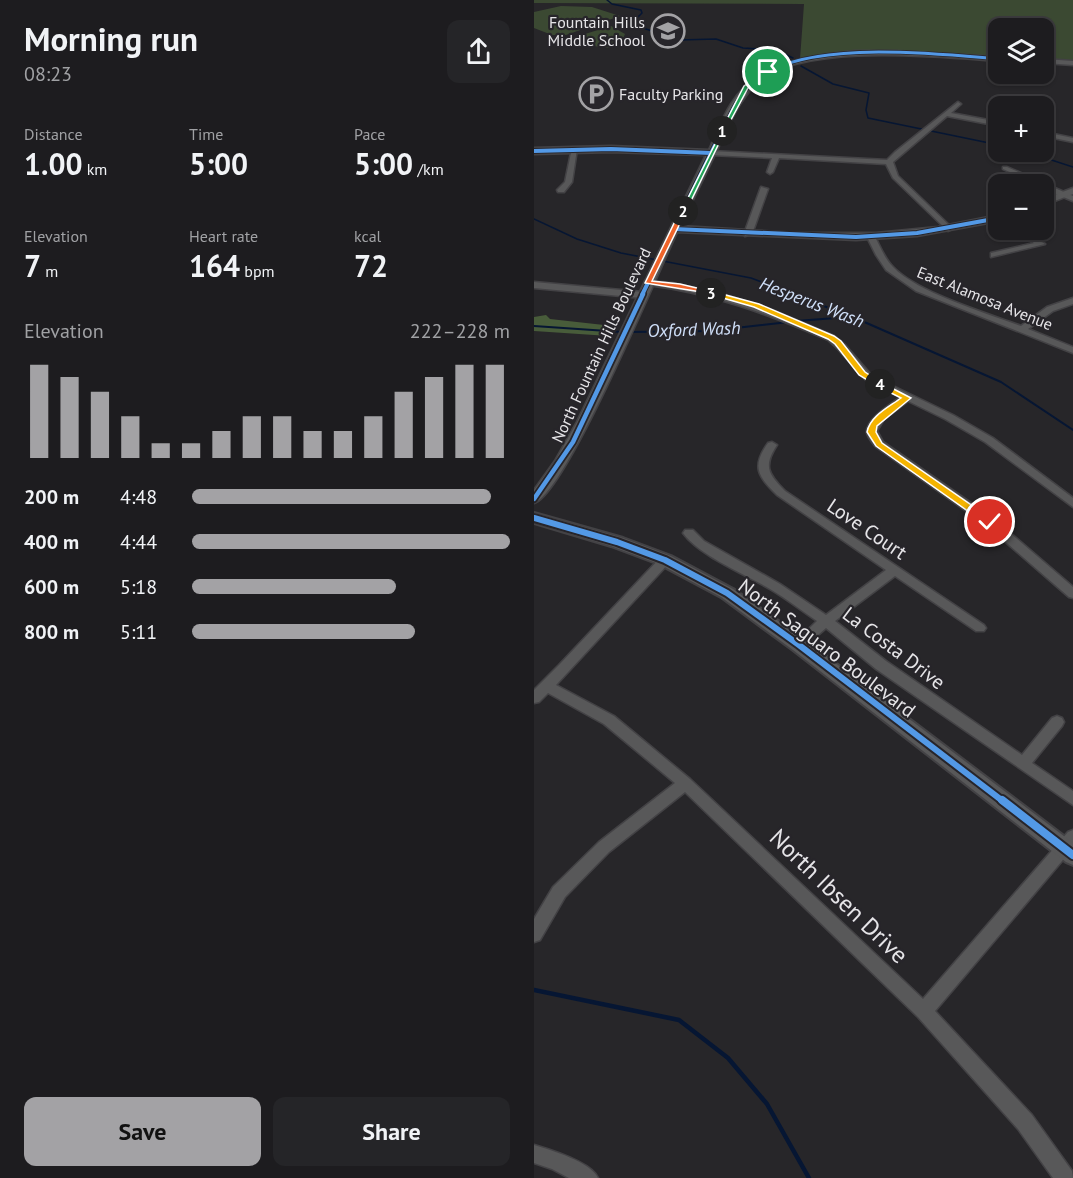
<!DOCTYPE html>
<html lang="en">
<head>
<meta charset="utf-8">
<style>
	:root { --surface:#1d1c1f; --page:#252528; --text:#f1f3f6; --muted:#a0a1a4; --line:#3b3a3d; --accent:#a3a2a5 }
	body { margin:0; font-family:"PT Sans",sans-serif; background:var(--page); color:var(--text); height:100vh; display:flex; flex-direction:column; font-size:22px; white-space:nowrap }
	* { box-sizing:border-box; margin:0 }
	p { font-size:20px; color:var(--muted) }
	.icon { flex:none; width:33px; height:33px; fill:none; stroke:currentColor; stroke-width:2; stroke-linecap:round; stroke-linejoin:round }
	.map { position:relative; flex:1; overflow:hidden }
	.details { display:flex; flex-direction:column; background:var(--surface); width:534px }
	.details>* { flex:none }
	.tools { position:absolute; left:454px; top:18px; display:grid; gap:12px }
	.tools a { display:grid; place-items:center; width:66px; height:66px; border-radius:12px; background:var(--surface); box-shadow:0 2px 4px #0004,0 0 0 2px var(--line); font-size:30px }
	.pin { position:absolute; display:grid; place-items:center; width:51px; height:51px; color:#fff; margin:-26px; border:3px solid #fff; border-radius:50%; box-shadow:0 2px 6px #0007 }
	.km { position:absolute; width:30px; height:30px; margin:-15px; border-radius:50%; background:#222; color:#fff; font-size:16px; line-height:30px; text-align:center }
	.round { display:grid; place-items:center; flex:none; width:63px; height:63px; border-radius:12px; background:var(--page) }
	.overview { display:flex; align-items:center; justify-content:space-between; height:102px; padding:0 24px }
	h1 { font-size:33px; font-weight:800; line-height:45px }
	.metrics { display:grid; grid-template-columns:repeat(3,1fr); gap:9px; height:102px; padding:6px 24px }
	.metrics div { display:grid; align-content:center }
	.metrics b { font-size:30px; font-weight:800 }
	.metrics small { font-size:16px; font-weight:400 }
	.metrics p { font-size:16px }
	.chart { height:168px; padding:12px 24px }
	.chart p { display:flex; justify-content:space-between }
	.chart svg { width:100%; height:108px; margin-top:6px; stroke:var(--accent); stroke-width:6 }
	.cta { display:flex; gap:12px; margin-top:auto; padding:12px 24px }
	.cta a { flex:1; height:69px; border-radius:12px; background:var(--accent); color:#111; font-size:24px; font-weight:800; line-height:69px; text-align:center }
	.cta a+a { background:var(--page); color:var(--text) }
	ul { padding:0 24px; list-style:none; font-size:20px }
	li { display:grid; grid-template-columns:96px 72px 1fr; align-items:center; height:45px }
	li i { height:15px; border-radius:8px; background:var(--accent) }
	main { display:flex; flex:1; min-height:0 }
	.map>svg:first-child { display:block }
	.green { fill:#3b4932 }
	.forest { fill:#485c3a }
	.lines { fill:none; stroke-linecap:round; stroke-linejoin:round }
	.stream-far2 { stroke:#061633; stroke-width:1.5 }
	.stream-far1 { stroke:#061633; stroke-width:2 }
	.stream { stroke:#061633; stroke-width:4.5 }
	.minor-casing { stroke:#434245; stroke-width:3 }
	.tertiary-casing { stroke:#434245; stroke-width:3 }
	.secondary-casing { stroke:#434245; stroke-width:4 }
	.minor { fill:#585859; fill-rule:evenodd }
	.tertiary { fill:#585859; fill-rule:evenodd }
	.secondary { fill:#585859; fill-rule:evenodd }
	.cycleway-far4-casing { stroke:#27252a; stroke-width:4.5 }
	.cycleway-far3-casing { stroke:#27252a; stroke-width:6 }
	.cycleway-far2-casing { stroke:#27252a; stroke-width:8 }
	.cycleway-far1-casing { stroke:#27252a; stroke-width:10 }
	.cycleway-casing { stroke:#27252a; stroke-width:12 }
	.cycleway-far4 { stroke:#5399e6; stroke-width:3 }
	.cycleway-far3 { stroke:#5399e6; stroke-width:4 }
	.cycleway-far2 { stroke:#5399e6; stroke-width:4.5 }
	.cycleway-far1 { stroke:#5399e6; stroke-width:6 }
	.cycleway { stroke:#5399e6; stroke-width:8 }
	.split-1 { fill:#22a559; stroke:#fff; stroke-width:1.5 }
	.split-2 { fill:#22a559; stroke:#fff; stroke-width:1.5 }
	.split-3 { fill:#f0652b; stroke:#fff; stroke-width:1.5 }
	.split-4 { fill:#f5b400; stroke:#fff; stroke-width:1.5 }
	.split-5 { fill:#f5b400; stroke:#fff; stroke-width:1.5 }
	.labels { text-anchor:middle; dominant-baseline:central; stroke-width:4.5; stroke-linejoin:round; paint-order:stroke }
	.far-poi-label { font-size:16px; fill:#e6e5e8; stroke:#27252a; text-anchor:end }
	.far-street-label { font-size:16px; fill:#e6e5e8; stroke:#27252a }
	.far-water-label { font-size:18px; font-style:italic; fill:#d0e0f9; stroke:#27252a }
	.street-label { font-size:20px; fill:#e6e5e8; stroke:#27252a }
	.near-street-label { font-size:24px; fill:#e6e5e8; stroke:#27252a }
</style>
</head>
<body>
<main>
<section class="details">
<div class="overview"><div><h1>Morning run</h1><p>08:23</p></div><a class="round"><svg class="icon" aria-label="share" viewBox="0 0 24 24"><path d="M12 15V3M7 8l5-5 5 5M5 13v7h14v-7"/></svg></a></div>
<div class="metrics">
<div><p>Distance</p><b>1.00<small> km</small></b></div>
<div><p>Time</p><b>5:00</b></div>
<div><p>Pace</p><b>5:00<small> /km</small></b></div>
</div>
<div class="metrics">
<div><p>Elevation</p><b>7<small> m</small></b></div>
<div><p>Heart rate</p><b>164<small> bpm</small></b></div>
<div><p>kcal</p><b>72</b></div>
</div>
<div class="chart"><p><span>Elevation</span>222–228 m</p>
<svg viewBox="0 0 160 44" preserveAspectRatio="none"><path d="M5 44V6M15 44V11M25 44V17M35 44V27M45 44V38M55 44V38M65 44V33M75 44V27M85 44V27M95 44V33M105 44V33M115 44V27M125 44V17M135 44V11M145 44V6M155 44V6"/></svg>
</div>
<ul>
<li><b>200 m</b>4:48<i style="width:94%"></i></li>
<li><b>400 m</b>4:44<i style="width:100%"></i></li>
<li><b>600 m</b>5:18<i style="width:64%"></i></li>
<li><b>800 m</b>5:11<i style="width:70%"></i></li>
</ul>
<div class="cta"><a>Save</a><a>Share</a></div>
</section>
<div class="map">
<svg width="539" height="1178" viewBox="0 0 539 1178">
	<rect width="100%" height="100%" fill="#272629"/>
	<!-- green -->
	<g class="green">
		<polygon points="0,0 539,0 539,61 510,60 510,28 465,28 465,57 338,51 266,59 270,4 0,3"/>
		<polygon points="27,6 58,7 86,16 32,35 18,35 0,28 0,12"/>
		<path d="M77 26 91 34C82 58 54 44 38 38Z"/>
	</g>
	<!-- forest -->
	<polygon class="forest" points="12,315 16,319 79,326 75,336 0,331 0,317"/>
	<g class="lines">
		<!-- stream-far2 -->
		<g class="stream-far2">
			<polyline points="73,0 78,4 107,10 108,13 100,21 103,26 145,40 182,39 209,48 242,50 259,58"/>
			<polyline points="267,66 299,84 335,93 332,110 334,118 465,145"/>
			<polyline points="493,152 539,167"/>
			<polyline points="0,219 43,239 87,253 217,278 262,295"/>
		</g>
		<!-- stream-far1 -->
		<g class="stream-far1">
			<polyline points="258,294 319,317 467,382 539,430"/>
			<polyline points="262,321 315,317"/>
			<polyline points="0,326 88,332"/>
			<polyline points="95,332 175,331 255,322"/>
		</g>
		<!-- stream -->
		<polyline class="stream" points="0,990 145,1020 194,1058 233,1104 275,1178"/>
		<defs>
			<g id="minor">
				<polygon points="424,102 427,104 417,113 465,122 465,126 413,116 359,162 364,176 417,227 418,229 414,231 359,178 352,164 245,158 239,172 236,174 233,172 238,158 177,155 174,153 177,151 353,160 361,152"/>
				<polygon points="510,132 539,138 539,142 510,136"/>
				<polygon points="38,148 43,149 38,182 30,192 24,192 23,190 31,182"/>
				<polygon points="469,167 473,167 539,196 539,201 510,189 510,184 502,184 469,169"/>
				<polygon points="227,187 234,189 218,234 211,236 210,234"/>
				<polygon points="480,230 488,230 511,244 457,257 457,253 500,243"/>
				<path d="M334 235H340C346 246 350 258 359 267 384 293 452 313 487 326L513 307 539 298V304L519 311 494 329 539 347V353L382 291 352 270 342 255 333 237Z"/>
				<path d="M111 281 138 283 188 294 233 308 300 336 311 345 338 376 419 415 459 438 539 498V507L451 442 411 419 374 401 350 419 343 431 349 442 460 519 539 587V598L535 597 452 525 341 446C339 443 334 438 333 433 331 420 357 404 367 397L332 380 304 349 294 340C235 314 178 293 114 285H111Z"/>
				<polygon points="0,282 109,292 113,295 109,298 0,288"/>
				<path d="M238 442 243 445C229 466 234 474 251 491L450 625 452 628 450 631H442L361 576 301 621 352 661 488 755 518 718 523 716 528 718 530 722 528 726 498 763 539 791V805L342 669 292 628 269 648H261L259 645 261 642 283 621C268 611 253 599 236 589 211 574 166 556 149 533L151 530H159L170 541 246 584 292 615 352 570 243 495C224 476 217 467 234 443Z"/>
				<polygon points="131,556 135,557 137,560 135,563 22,685 80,716 156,779 389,999 534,832 539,830 539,848 401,1011 498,1115 538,1171 539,1178 519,1178 484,1129 384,1017 151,792 75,852 31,897 6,940 0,942 0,919 19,887 65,842 141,783 70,724 14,693 5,702 0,703 0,690 25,665 127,557"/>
				<path d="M0 1145C17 1150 57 1162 64 1178H35L18 1169 0 1163Z"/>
			</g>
			<g id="tertiary">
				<path d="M321 51H362L465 57V61C408 57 261 41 220 86 202 105 193 129 182 152 170 177 158 202 146 226L261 233H342L404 227 465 215V221L383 236 322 240 143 232C124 272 31 495 0 503V490L21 461 43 422 172 155 77 152 0 154V148L77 146 175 150C182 135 188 118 197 104 224 61 276 56 321 51Z"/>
				<polygon points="510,59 539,61 539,65 510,63"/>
				<polygon points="539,188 539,194 510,205 510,199"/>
			</g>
			<polygon id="secondary" points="0,513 89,538 137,556 199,589 271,640 539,843 539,865 532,862 259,650 187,597 125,564 77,546 0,523"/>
		</defs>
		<!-- minor casing -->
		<use href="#minor" class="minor-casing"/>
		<!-- tertiary casing -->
		<use href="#tertiary" class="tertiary-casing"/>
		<!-- secondary casing -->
		<use href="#secondary" class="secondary-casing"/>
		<!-- minor -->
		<use href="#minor" class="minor"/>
		<!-- tertiary -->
		<use href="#tertiary" class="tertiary"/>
		<!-- secondary -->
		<use href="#secondary" class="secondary"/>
		<defs>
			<path id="cycleway-far4" d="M190 128C197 112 205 95 219 82 268 38 403 54 465 59"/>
			<g id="cycleway-far3">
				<polyline points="0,151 77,149 177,153"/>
				<polyline points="140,229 322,237 383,233 465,218"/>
				<polyline points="108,295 190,127"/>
			</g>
			<polyline id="cycleway-far2" points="0,499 39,442 109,294"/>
			<polyline id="cycleway-far1" points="0,518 83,542 131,560 193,593 265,645 470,802"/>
			<polyline id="cycleway" points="468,800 539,855"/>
		</defs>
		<!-- cycleway-far4 casing -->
		<use href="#cycleway-far4" class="cycleway-far4-casing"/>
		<!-- cycleway-far3 casing -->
		<use href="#cycleway-far3" class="cycleway-far3-casing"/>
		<!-- cycleway-far2 casing -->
		<use href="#cycleway-far2" class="cycleway-far2-casing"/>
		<!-- cycleway-far1 casing -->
		<use href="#cycleway-far1" class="cycleway-far1-casing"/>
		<!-- cycleway casing -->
		<use href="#cycleway" class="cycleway-casing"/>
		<!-- cycleway-far4 -->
		<use href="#cycleway-far4" class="cycleway-far4"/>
		<!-- cycleway-far3 -->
		<use href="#cycleway-far3" class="cycleway-far3"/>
		<!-- cycleway-far2 -->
		<use href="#cycleway-far2" class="cycleway-far2"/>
		<!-- cycleway-far1 -->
		<use href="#cycleway-far1" class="cycleway-far1"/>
		<!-- cycleway -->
		<use href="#cycleway" class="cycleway"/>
	</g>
	<!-- split-1 -->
	<polygon class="split-1" points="232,71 236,72 214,88 191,131 186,133 210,86"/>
	<!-- split-2 -->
	<polygon class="split-2" points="188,130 191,131 152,211 147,212"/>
	<!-- split-3 -->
	<polygon class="split-3" points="149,209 152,211 118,281 146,284 180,292 180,294 111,283 146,211"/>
	<!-- split-4 -->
	<polygon class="split-4" points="177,291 225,304 300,336 307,341 331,372 349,384 343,386 325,375 301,344 294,339 220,307 175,294"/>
	<!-- split-5 -->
	<path class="split-5" d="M346 382 377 398 343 426 342 432 348 443 459 520V524H452L342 446 333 432C336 416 355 407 367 398L343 386 342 384Z"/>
	<!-- icons -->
	<defs>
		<symbol id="school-ring" viewBox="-11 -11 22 22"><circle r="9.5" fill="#27252a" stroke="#a3a2a5" stroke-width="1.5"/><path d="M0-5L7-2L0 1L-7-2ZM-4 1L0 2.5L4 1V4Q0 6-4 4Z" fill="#a3a2a5"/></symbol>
		<symbol id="parking-ring" viewBox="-11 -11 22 22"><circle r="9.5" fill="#27252a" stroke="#a3a2a5" stroke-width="1.5"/><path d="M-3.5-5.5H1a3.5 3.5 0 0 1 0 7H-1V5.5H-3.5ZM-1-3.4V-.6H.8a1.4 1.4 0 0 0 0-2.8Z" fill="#a3a2a5"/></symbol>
	</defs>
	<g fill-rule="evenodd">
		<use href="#school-ring" x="115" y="12" width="38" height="38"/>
		<use href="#parking-ring" x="43" y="75" width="38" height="38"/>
	</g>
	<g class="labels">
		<!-- far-poi labels -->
		<g class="far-poi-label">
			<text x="111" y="22">Fountain Hills<tspan x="111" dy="18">Middle School</tspan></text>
			<text x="85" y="94" text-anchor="start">Faculty Parking</text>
		</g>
		<!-- far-street labels -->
		<g class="far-street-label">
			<text transform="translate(451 298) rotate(22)">East Alamosa Avenue</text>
			<text transform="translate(67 345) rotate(-65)">North Fountain Hills Boulevard</text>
		</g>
		<!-- far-water labels -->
		<g class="far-water-label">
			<text transform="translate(278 302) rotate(21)">Hesperus Wash</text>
			<text transform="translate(160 329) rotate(-2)">Oxford Wash</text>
		</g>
		<!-- street labels -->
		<g class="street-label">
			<text transform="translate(333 529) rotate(34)">Love Court</text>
			<text transform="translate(293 648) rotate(37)">North Saguaro Boulevard</text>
			<text transform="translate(360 648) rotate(37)">La Costa Drive</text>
		</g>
		<!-- near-street labels -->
		<g class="near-street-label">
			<text transform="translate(305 896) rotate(44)">North Ibsen Drive</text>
		</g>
	</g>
</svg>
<div class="tools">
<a><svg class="icon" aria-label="layers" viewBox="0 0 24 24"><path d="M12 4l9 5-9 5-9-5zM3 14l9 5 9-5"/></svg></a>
<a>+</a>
<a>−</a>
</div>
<div class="pin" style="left:234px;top:72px;background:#1e9e55"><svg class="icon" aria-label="arrive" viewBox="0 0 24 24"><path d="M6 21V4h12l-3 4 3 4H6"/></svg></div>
<div class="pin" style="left:456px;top:522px;background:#d93025"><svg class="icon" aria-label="check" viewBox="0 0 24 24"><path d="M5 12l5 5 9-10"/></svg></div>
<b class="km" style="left:188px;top:131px">1</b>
<b class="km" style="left:149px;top:211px">2</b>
<b class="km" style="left:177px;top:293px">3</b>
<b class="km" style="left:346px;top:384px">4</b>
</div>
</main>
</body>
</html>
